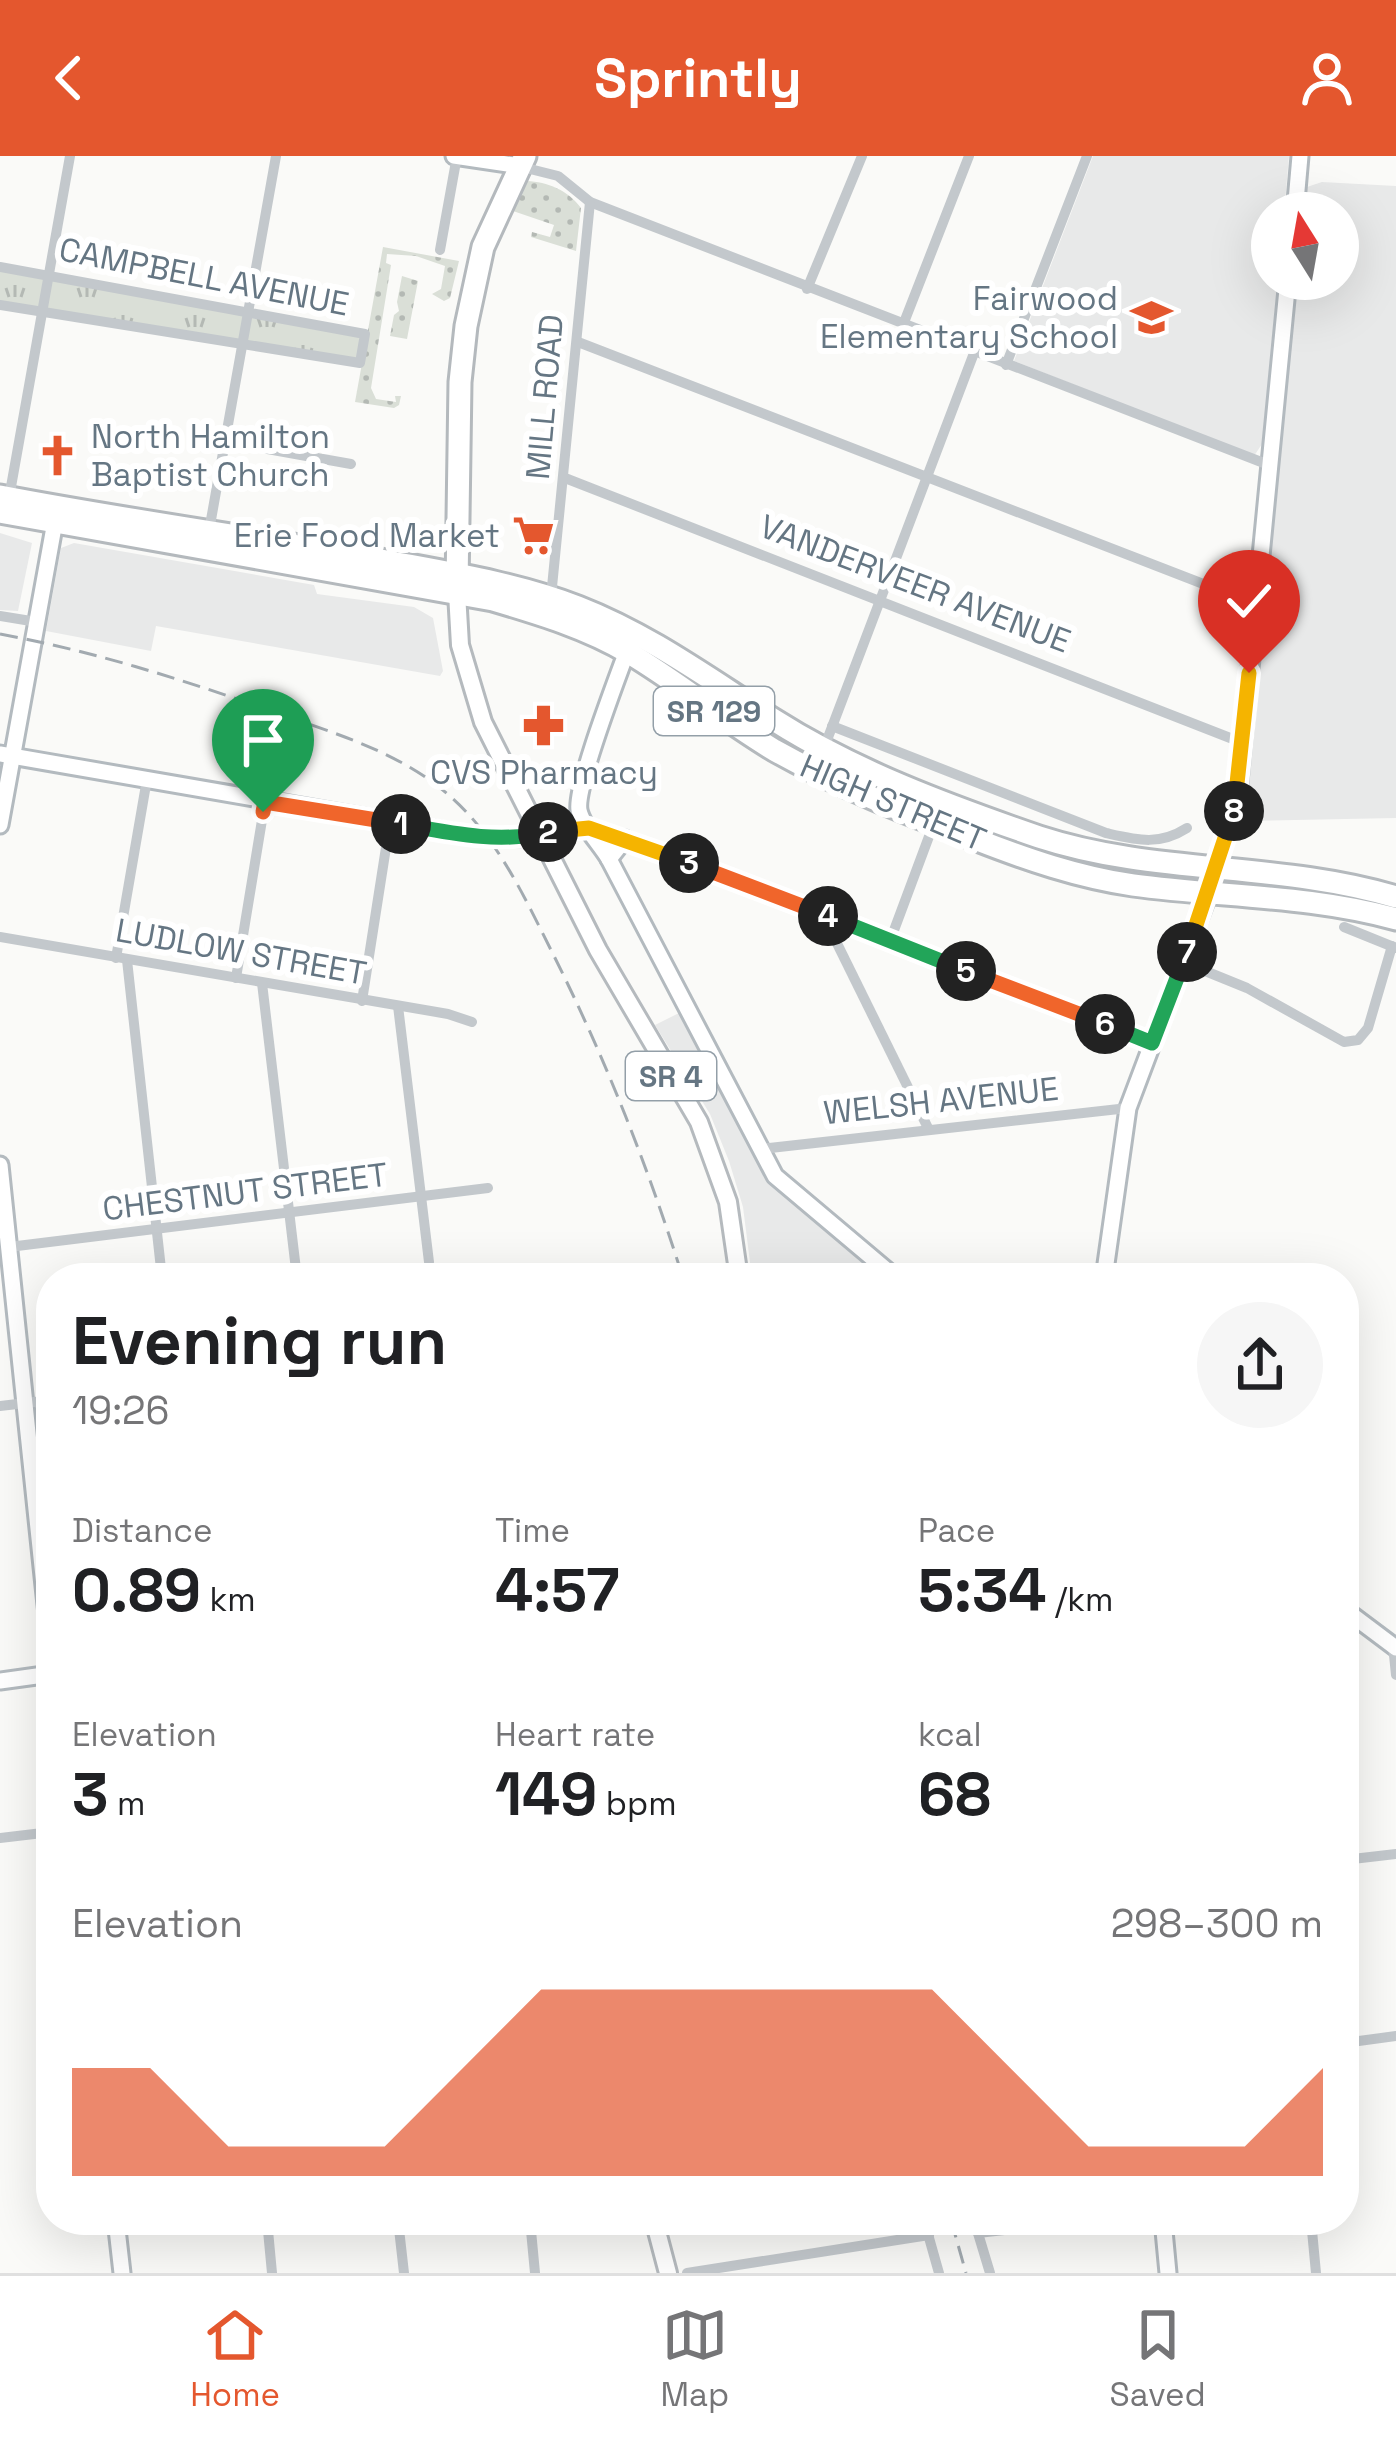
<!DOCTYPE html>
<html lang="en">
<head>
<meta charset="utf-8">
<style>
	:root { --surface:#fff; --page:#f6f6f6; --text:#202124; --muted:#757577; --line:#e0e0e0; --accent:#e4572e }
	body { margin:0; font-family:"Space Grotesk",sans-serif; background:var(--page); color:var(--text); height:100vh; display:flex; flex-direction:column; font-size:45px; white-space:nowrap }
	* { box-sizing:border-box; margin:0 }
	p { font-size:39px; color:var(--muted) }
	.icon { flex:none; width:66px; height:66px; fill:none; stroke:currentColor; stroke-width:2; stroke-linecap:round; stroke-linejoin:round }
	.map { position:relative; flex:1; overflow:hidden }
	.details { position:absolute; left:36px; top:1107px; width:1323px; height:972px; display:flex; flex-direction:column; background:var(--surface); border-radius:48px; box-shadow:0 12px 48px #0002 }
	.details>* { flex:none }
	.needle { width:78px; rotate:349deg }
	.controls { position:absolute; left:1251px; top:36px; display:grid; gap:24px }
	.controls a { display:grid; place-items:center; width:108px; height:108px; border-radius:50%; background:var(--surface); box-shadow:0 12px 48px #0002; font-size:60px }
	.pin { position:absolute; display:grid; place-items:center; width:102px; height:102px; color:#fff; margin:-123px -51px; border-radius:50% 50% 50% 0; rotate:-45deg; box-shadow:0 0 12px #0007 }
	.pin .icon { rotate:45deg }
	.km { position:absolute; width:60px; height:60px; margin:-30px; border-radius:50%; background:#222; color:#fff; font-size:33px; line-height:60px; text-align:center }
	.round { display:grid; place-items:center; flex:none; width:126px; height:126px; border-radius:63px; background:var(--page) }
	.overview { display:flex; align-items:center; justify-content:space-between; height:204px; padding:0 36px }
	h1 { font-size:66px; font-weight:800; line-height:90px }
	.metrics { display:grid; grid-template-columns:repeat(3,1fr); gap:18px; height:204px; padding:12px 36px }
	.metrics div { display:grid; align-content:center }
	.metrics b { font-size:60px; font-weight:800 }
	.metrics small { font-size:33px; font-weight:400 }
	.metrics p { font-size:33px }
	.chart { height:336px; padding:24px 36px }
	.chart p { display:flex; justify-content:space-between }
	.chart svg { width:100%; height:216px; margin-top:12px; fill:var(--accent); opacity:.7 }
	header { display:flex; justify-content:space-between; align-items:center; height:156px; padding:0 36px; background:var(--accent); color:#fff; font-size:54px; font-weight:800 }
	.dock { display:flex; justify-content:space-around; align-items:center; height:168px; border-top:3px solid var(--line); background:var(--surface); font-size:33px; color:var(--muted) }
	.dock a { display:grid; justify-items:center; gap:6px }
	.dock .active { color:var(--accent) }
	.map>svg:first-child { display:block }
	.built { fill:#e8e9e9 }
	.grass { fill:url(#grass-dots) }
	.park { fill:url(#park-tufts) }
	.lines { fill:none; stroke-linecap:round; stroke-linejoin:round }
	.secondary-casing { stroke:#b3babf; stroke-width:21 }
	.primary-casing { stroke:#b5babe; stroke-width:22 }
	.highway-casing { stroke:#b4b9bd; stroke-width:27 }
	.street { stroke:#c3c8cc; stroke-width:10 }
	.secondary { stroke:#fff; stroke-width:15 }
	.primary { stroke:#fff; stroke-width:16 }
	.highway { stroke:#fff; stroke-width:21 }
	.rail { stroke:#a2aab0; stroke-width:3; stroke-dasharray:18 9; stroke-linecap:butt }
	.split-1-casing { stroke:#fff; stroke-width:24 }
	.split-2-casing { stroke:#fff; stroke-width:24 }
	.split-3-casing { stroke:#fff; stroke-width:24 }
	.split-4-casing { stroke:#fff; stroke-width:24 }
	.split-5-casing { stroke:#fff; stroke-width:24 }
	.split-6-casing { stroke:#fff; stroke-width:24 }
	.split-7-casing { stroke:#fff; stroke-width:24 }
	.split-8-casing { stroke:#fff; stroke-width:24 }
	.split-9-casing { stroke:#fff; stroke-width:24 }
	.split-1 { stroke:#f0652b; stroke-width:15 }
	.split-2 { stroke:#22a559; stroke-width:15 }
	.split-3 { stroke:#f5b400; stroke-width:15 }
	.split-4 { stroke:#f0652b; stroke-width:15 }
	.split-5 { stroke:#22a559; stroke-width:15 }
	.split-6 { stroke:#f0652b; stroke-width:15 }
	.split-7 { stroke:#22a559; stroke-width:15 }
	.split-8 { stroke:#f5b400; stroke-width:15 }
	.split-9 { stroke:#f5b400; stroke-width:15 }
	.labels { text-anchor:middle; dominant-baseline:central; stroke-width:12; stroke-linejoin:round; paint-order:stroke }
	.shield { fill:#fff; stroke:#939fa8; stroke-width:3 }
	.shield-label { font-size:30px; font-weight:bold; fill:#657683 }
	.street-label { font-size:33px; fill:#657683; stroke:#fff }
	.poi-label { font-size:33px; fill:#657683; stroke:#fff; text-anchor:end }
</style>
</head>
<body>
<header><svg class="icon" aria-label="back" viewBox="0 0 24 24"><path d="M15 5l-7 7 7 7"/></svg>Sprintly<svg class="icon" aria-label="person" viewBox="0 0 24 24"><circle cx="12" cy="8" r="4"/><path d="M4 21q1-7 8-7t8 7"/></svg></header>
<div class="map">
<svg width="1396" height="2117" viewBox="0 0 1396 2117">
	<defs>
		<pattern id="grass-dots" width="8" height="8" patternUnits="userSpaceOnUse" patternTransform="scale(3)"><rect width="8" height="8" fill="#dadfd7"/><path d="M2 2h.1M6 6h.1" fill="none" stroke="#b4b9b4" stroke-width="1.8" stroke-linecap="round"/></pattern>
		<pattern id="park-tufts" width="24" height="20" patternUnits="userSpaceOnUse" patternTransform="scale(3)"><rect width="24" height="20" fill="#dadfd7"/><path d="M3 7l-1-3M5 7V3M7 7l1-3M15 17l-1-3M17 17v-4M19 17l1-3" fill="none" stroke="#b4b9b4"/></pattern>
	</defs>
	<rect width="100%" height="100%" fill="#fafaf8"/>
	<!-- built -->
	<g class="built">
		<polygon points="1093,0 1289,0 1284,57 1272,57 1272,123 1278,123 1262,288 1254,300 1014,205"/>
		<polygon points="1322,26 1396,30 1396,662 1243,665 1294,123 1338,123 1338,57 1301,57 1307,31"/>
		<polygon points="0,377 32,387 18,455 0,454"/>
		<polygon points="74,387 314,429 317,438 414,451 433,462 443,515 440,520 156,470 151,495 46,475 61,392"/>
		<polygon points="681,856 772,1029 874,1117 752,1122 743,1051 729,1005 710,958 655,869"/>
	</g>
	<!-- grass -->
	<g class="grass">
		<path d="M527 25C547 26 568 34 581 52L576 95 531 81 532 76 550 81 554 69 513 55Z"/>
		<polygon points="383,91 459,105 450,142 444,145 432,138 441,133 445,110 416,100 387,98 386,107 391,109 371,232 376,243 396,246 395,240 401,240 399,249 394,252 355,246"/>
		<polygon points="402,120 418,125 407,183 390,180 394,159 399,155 397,146"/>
	</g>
	<!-- park -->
	<polygon class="park" points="0,111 365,178 360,207 0,149"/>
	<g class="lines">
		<defs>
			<g id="secondary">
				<polyline points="454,0 520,10"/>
				<polyline points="1295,57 1300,0"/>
				<path d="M627 495C617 523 575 631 579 654 582 670 601 689 609 703L775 1020 896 1122"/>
				<polyline points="0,598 480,681 519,682 569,671 589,672"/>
				<polyline points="0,669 56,360"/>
				<polyline points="609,703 625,683"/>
				<polyline points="0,1009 51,1497"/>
				<polyline points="1104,1122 1128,952 1209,737 1238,636 1288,123"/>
				<polyline points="1344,1453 1396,1492"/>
				<polyline points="0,1525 51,1518"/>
				<polyline points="116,2064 122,2117"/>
				<polyline points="1163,2064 1168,2117"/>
			</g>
			<g id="primary">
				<polyline points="457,437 460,489 483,566 598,794 699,966 728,1046 739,1122"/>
				<polyline points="654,2064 668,2117"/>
			</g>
			<g id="highway">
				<path d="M0 340C125 364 251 381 376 403 444 416 513 426 578 451 650 479 709 523 774 564 854 615 949 650 1039 681 1155 719 1280 706 1396 741"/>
				<path d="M0 356 493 444C540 458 587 472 629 497 679 527 724 564 774 594 838 630 906 657 975 683 1026 703 1078 721 1133 729 1221 741 1309 739 1396 763"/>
				<polyline points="457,430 460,226 466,170 483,91 525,0"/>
			</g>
		</defs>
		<!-- secondary casing -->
		<use href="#secondary" class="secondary-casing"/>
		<!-- primary casing -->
		<use href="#primary" class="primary-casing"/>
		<!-- highway casing -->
		<use href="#highway" class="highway-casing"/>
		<!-- street -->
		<g class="street">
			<polyline points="522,11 558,20 590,46 1269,309"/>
			<polyline points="440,94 457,0"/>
			<polyline points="0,111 365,178 360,207 0,149"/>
			<polyline points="807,133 862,0"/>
			<polyline points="903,169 969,0"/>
			<polyline points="578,186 1255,448"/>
			<polyline points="1006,209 1087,0"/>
			<polyline points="227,286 351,308"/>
			<polyline points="565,322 1243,587"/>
			<polyline points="9,342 70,0"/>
			<polyline points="209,375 276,0"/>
			<polyline points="551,441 590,46"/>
			<polyline points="0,460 37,466"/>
			<path d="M832 570 1106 677C1137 684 1159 690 1187 672"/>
			<polyline points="824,592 974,197"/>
			<polyline points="589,672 822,757 1152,887"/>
			<polyline points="822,757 929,974"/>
			<polyline points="1344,771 1396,792"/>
			<polyline points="0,781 448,858 472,866"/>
			<polyline points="890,785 934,667"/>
			<polyline points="116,802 147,623"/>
			<polyline points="127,804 162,1122"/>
			<polyline points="1183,806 1247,832 1344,886 1358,884 1368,872 1392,790"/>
			<polyline points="236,822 265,646"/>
			<polyline points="262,827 297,1122"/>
			<polyline points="362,845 390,666"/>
			<polyline points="398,850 429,1106"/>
			<polyline points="761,993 1128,952"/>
			<polyline points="9,1091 488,1032"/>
			<polyline points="0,1250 51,1244"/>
			<polyline points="1393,1489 1396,1519"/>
			<polyline points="0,1682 51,1676"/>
			<polyline points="1344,1704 1396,1698"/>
			<polyline points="1344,1887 1396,1880"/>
			<polyline points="267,2064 272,2117"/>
			<polyline points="398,2064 404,2117"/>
			<polyline points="530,2064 535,2117"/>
			<polyline points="924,2064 939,2117"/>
			<polyline points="974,2064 990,2117"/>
			<polyline points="1311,2064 1316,2117"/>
			<polyline points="978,2077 1095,2064"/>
			<polyline points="687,2117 929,2079"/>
		</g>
		<!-- secondary -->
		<use href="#secondary" class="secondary"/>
		<!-- primary -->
		<use href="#primary" class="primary"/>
		<!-- highway -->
		<use href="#highway" class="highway"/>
		<!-- rail -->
		<g class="rail">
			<path d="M0 478C97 496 187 525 280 558 340 579 403 598 451 641 497 682 523 738 550 792 604 899 647 1008 683 1122"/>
			<polyline points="951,2064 966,2117"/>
		</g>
	</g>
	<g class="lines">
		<defs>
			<polyline id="split-1" points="263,656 265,646 401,668"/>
			<path id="split-2" d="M401 668C450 677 499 688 548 676"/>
			<polyline id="split-3" points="548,676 589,672 689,707"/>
			<polyline id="split-4" points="689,707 828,760"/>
			<polyline id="split-5" points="828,760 966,815"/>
			<polyline id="split-6" points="966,815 1105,868"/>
			<polyline id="split-7" points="1105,868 1152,887 1187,796"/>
			<polyline id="split-8" points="1187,796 1234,655"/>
			<polyline id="split-9" points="1234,655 1249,517"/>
		</defs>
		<!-- split-1 casing -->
		<use href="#split-1" class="split-1-casing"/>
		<!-- split-2 casing -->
		<use href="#split-2" class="split-2-casing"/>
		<!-- split-3 casing -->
		<use href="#split-3" class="split-3-casing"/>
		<!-- split-4 casing -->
		<use href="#split-4" class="split-4-casing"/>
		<!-- split-5 casing -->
		<use href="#split-5" class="split-5-casing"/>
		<!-- split-6 casing -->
		<use href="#split-6" class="split-6-casing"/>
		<!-- split-7 casing -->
		<use href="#split-7" class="split-7-casing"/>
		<!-- split-8 casing -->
		<use href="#split-8" class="split-8-casing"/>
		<!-- split-9 casing -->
		<use href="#split-9" class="split-9-casing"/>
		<!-- split-1 -->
		<use href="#split-1" class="split-1"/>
		<!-- split-2 -->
		<use href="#split-2" class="split-2"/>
		<!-- split-3 -->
		<use href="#split-3" class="split-3"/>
		<!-- split-4 -->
		<use href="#split-4" class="split-4"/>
		<!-- split-5 -->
		<use href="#split-5" class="split-5"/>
		<!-- split-6 -->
		<use href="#split-6" class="split-6"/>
		<!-- split-7 -->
		<use href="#split-7" class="split-7"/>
		<!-- split-8 -->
		<use href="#split-8" class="split-8"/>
		<!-- split-9 -->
		<use href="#split-9" class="split-9"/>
	</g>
	<!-- icons -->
	<defs>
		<symbol id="school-bare" viewBox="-9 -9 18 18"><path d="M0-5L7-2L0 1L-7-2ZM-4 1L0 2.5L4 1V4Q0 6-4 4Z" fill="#e4572e" stroke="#fff" stroke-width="2.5" paint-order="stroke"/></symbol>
		<symbol id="church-bare" viewBox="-9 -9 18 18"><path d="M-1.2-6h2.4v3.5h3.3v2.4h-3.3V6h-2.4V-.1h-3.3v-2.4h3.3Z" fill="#e4572e" stroke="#fff" stroke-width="2.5" paint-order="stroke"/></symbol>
		<symbol id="supermarket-bare" viewBox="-9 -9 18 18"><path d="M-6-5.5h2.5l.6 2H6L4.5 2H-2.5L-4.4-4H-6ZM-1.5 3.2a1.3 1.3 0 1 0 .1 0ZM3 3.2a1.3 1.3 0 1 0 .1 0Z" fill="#e4572e" stroke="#fff" stroke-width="2.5" paint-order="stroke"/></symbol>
		<symbol id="pharmacy-bare" viewBox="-9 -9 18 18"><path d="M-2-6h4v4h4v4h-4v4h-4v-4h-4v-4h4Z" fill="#e4572e" stroke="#fff" stroke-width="2.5" paint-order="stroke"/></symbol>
	</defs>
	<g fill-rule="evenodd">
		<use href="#school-bare" x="1122" y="132" width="59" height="59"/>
		<use href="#church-bare" x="28" y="270" width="59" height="59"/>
		<use href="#supermarket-bare" x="504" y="350" width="59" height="59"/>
		<use href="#pharmacy-bare" x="514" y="540" width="59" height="59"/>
	</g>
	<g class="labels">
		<!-- shield labels -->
		<g class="shield">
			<rect x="654" y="531" width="120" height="48" rx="9"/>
			<rect x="626" y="896" width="90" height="48" rx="9"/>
		</g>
		<g class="shield-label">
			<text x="714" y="555">SR 129</text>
			<text x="671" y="920">SR 4</text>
		</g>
		<!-- street labels -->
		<g class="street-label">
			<text transform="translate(204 121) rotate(11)">CAMPBELL AVENUE</text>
			<text transform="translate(545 241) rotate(-85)">MILL ROAD</text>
			<text transform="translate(915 428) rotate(21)">VANDERVEER AVENUE</text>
			<text transform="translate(893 647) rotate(23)">HIGH STREET</text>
			<text transform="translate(241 796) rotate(10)">LUDLOW STREET</text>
			<text transform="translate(941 945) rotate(-6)">WELSH AVENUE</text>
			<text transform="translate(245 1036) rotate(-7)">CHESTNUT STREET</text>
		</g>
		<!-- poi labels -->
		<g class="poi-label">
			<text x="1118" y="143">Fairwood<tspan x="1118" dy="38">Elementary School</tspan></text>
			<text x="91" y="281" text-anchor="start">North Hamilton<tspan x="91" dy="38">Baptist Church</tspan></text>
			<text x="500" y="380">Erie Food Market</text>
			<text x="544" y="617" text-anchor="middle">CVS Pharmacy</text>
		</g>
	</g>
</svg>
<div class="controls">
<a><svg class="needle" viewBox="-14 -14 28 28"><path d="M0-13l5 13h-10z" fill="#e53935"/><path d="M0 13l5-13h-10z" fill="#757577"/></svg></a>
</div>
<div class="pin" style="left:263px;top:656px;background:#1e9e55"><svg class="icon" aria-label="arrive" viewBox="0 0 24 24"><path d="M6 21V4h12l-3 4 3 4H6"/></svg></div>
<div class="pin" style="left:1249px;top:517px;background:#d93025"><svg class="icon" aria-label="check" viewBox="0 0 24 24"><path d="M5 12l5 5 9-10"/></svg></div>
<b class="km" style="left:401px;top:668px">1</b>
<b class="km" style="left:548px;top:676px">2</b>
<b class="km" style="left:689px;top:707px">3</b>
<b class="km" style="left:828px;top:760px">4</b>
<b class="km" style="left:966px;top:815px">5</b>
<b class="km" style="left:1105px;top:868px">6</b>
<b class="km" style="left:1187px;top:796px">7</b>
<b class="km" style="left:1234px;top:655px">8</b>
<section class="details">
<div class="overview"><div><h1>Evening run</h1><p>19:26</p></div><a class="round"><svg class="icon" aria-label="share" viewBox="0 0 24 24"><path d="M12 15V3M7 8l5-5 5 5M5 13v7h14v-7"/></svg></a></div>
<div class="metrics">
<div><p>Distance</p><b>0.89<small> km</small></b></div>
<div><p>Time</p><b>4:57</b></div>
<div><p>Pace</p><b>5:34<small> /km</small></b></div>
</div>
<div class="metrics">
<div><p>Elevation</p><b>3<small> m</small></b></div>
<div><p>Heart rate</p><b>149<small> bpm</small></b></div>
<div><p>kcal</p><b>68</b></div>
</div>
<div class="chart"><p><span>Elevation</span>298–300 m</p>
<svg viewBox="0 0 160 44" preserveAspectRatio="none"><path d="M0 44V22L10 22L20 38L30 38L40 38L50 22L60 6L70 6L80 6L90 6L100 6L110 6L120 22L130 38L140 38L150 38L160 22V44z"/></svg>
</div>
</section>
</div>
<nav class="dock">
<a class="active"><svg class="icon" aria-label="home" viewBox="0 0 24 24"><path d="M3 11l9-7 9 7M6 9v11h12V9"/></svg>Home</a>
<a><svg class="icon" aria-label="map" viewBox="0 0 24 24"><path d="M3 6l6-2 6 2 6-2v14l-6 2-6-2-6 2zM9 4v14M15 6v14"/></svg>Map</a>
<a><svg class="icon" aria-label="saved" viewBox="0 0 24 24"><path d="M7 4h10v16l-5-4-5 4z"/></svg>Saved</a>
</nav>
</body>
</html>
